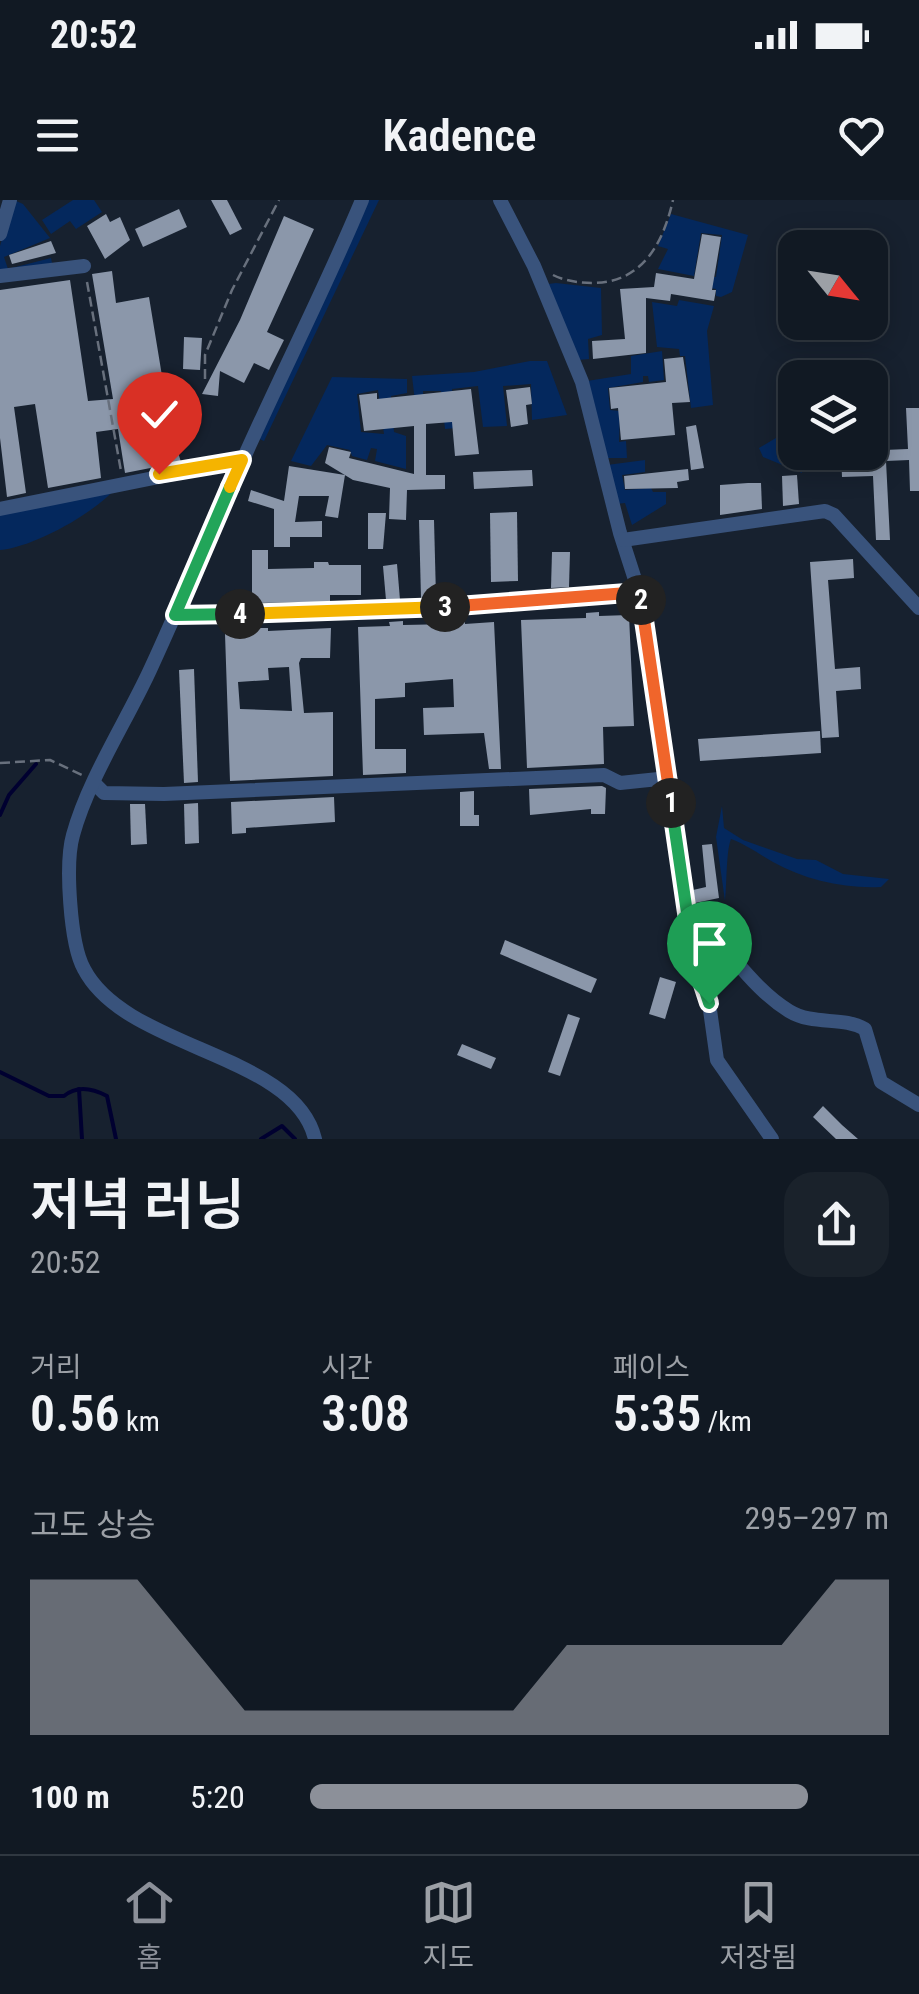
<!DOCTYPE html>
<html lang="ko">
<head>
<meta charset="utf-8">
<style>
	:root { --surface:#111923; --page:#1a222b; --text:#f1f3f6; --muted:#9ca0a6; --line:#303841; --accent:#8c9099 }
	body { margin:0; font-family:"Roboto Condensed","Noto Sans KR",sans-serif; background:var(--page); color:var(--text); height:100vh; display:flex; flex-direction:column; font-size:38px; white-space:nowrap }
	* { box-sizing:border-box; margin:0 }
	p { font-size:32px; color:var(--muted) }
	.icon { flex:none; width:55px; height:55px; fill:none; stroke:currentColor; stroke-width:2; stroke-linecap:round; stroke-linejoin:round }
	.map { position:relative; height:939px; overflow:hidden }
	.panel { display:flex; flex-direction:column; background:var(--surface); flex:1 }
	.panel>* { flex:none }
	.needle { width:65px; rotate:120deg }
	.controls { position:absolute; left:778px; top:30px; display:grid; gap:20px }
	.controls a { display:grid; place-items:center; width:110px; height:110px; border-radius:20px; background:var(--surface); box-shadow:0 5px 25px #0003,0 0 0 2px var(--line); font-size:50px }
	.pin { position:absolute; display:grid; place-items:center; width:85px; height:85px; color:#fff; margin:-102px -42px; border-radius:50% 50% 50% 0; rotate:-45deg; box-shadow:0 0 10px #0007 }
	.pin .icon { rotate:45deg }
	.km { position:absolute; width:50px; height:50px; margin:-25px; border-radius:50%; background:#222; color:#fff; font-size:28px; line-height:50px; text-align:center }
	.round { display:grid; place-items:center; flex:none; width:105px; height:105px; border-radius:30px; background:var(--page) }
	.summary { display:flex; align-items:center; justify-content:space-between; height:170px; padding:0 30px }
	h1 { font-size:55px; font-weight:600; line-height:75px }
	.figures { display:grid; grid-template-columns:repeat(3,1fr); gap:15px; height:170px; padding:10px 30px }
	.figures div { display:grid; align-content:center }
	.figures b { font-size:50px; font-weight:600 }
	.figures small { font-size:28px; font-weight:400 }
	.figures p { font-size:28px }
	.chart { height:280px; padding:20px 30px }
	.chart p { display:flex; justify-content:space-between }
	.chart svg { width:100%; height:180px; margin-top:10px; fill:var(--accent); opacity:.7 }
	ul { padding:0 30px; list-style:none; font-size:32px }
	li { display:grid; grid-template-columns:160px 120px 1fr; align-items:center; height:75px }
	li i { height:25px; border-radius:12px; background:var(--accent) }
	.status { display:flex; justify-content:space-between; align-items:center; height:70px; padding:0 50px; background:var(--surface); direction:ltr }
	.status svg { height:28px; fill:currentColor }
	header { display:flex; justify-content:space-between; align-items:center; height:130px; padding:0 30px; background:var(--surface); font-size:45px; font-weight:600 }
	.tabs { display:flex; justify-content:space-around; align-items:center; height:140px; border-top:2px solid var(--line); background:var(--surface); font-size:28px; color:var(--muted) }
	.tabs a { display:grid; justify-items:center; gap:5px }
	.tabs .selected { color:var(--accent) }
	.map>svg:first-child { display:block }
	.green { fill:#04285d; fill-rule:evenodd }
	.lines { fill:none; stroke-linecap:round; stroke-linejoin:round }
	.stream { stroke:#000030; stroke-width:4 }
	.building { fill:#8b97aa; fill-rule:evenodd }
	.path { stroke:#68707d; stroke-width:2.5; stroke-dasharray:10 5; stroke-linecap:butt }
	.street { stroke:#39537c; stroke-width:14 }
	.split-1-casing { stroke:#fff; stroke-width:20 }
	.split-2-casing { stroke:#fff; stroke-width:20 }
	.split-3-casing { stroke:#fff; stroke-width:20 }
	.split-4-casing { stroke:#fff; stroke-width:20 }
	.split-5-casing { stroke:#fff; stroke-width:20 }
	.split-6-casing { stroke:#fff; stroke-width:20 }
	.split-1 { stroke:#22a559; stroke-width:12 }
	.split-2 { stroke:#f0652b; stroke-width:12 }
	.split-3 { stroke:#f0652b; stroke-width:12 }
	.split-4 { stroke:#f5b400; stroke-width:12 }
	.split-5 { stroke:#22a559; stroke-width:12 }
	.split-6 { stroke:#f5b400; stroke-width:12 }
</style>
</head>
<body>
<div class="status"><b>20:52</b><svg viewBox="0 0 49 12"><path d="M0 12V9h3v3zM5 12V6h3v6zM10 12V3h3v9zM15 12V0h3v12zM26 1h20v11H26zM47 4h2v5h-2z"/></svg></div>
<header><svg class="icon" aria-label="menu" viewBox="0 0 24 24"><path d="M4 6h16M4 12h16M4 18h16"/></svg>Kadence<svg class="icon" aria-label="heart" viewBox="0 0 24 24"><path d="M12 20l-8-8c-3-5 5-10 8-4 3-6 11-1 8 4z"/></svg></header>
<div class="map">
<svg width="919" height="939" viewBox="0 0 919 939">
	<rect width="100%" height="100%" fill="#17212f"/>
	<!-- green -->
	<g class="green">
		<polygon points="14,0 23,4 50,38 4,57 8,69 51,58 53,68 0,74 0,46"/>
		<polygon points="73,0 94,0 102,12 76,29 70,21 51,34 42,20"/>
		<polygon points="366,0 379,0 264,241 257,238"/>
		<polygon points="671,14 748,35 732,92 721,97 716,96 716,89 704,87 705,77 716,77 722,35 701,33 694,76 658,69 668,49 658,46"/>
		<polygon points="556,83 601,88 602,135 588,139 589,159 577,160 548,84"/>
		<polygon points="679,100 714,106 707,131 713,205 691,208 685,156 680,156 679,149 657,147 652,102 677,106"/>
		<polygon points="662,151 664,180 649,182 648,176 643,176 643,182 608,188 610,210 620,211 619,242 626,241 627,258 606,258 587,181 631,174 631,156"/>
		<polygon points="530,161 547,161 567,215 532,220 531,184 503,186 507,226 483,227 478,186 452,189 456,228 445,229 441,191 423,191 425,229 418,227 412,176 474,172"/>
		<path d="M332 177 407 179V193L391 196 394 232 406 236V269L375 261 377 249 371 248 367 260 352 256 350 250 327 245 311 266 291 261ZM378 190 384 234 361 232 357 194Z"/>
		<polygon points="795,221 795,252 820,254 800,261 802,273 763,257 759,248 786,232"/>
		<polygon points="645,260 645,272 622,275 625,290 651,288 653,292 666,292 666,304 632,325 625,303 616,304 607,265"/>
		<path d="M116 288C93 314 34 347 0 350V314Z"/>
		<path d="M722 606 724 628 743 640 797 659 816 660 843 674 889 679 881 687C845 689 805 680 773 662 759 654 747 645 731 639 726 651 727 684 725 701L716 637Z"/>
	</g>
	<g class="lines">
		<!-- stream -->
		<g class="stream">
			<polyline points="0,615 9,595 36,564"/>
			<path d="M0 872 49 896H64C77 885 92 888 107 896L116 939"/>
			<polyline points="79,889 82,939"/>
			<polyline points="261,939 282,926 295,939"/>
		</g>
	</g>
	<!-- building -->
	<g class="building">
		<polygon points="211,0 227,0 242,29 230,35"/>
		<polygon points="179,9 187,27 143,47 135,29"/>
		<polygon points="106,14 110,22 120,17 130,40 105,59 87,26"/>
		<polygon points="284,16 314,29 267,132 284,140 269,170 254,163 244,183 220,171 218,196 202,194 240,120"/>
		<polygon points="702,34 721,37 712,90 716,90 714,101 671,94 670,101 646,98 646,153 593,159 592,141 625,139 620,89 654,87 656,73 694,79"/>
		<polygon points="51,41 56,53 12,64 9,55"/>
		<polygon points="112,71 116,103 149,97 163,182 128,188 135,233 139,236 171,230 181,262 125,273 118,229 96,232 101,278 48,288 35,204 14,207 26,293 7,297 0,238 0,90 70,80 88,201 113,199 92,74"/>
		<polygon points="184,137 202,138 200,170 183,169"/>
		<polygon points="683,157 690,202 672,203 675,235 621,240 618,208 611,209 609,188 666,182 664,159"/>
		<polygon points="530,187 532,204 526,205 528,224 511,227 506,190"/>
		<polygon points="471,189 479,254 455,256 452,222 426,224 426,275 445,275 445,289 407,290 406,320 389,319 390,288 353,280 325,263 329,247 351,252 349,258 414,274 414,226 364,231 359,195 377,193 377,199"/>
		<polygon points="872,201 887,201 884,250 908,249 906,208 919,208 919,291 910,291 909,260 886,261 890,340 876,340 873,276 842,277 841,252 871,252"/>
		<polygon points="696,225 704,268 691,270 686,227"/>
		<polygon points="289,266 345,275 338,318 325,316 329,296 299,296 295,322 322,321 322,337 290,337 290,347 274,347 274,309 248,301 251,290 284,301"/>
		<polygon points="688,269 689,280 677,282 678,288 625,289 624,276"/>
		<polygon points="532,270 533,286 474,289 473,272"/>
		<polygon points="797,275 799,304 783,306 782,276"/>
		<polygon points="748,283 761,283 762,309 720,315 720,285"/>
		<polygon points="517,312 518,381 491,382 490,313"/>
		<polygon points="368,313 386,313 383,349 368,349"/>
		<polygon points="419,320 434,320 436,397 421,398"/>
		<polygon points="252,350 268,350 268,369 314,368 314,362 328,362 329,365 361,365 361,395 330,395 330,402 252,403"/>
		<polygon points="552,352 570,352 569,387 551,388"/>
		<polygon points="853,359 854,378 828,380 835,469 860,467 861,489 836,491 839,537 822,538 810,362"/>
		<polygon points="397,364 400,400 386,400 383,366"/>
		<polygon points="599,412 599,416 629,415 634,526 603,527 604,564 527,568 521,420 586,418 586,413"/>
		<polygon points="464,416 465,424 494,422 501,569 489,569 484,533 424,535 423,508 454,507 453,479 405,483 405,497 375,499 375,549 406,549 406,573 363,575 358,427 390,426 389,422 403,421 403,425 452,424 451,417"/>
		<path d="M256 428H268V431L331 428 330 458H301L299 463 304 513 333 512V576L230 581 225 434 256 433ZM289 467 292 511 240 509 238 482 269 480 268 468Z"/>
		<polygon points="194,469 198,582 184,583 179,470"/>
		<polygon points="820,531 821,553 700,561 698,539"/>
		<polygon points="602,586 606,588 605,614 591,614 591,609 530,615 529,589"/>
		<polygon points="474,591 474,615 479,615 479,626 460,626 460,592"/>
		<polygon points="334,597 335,622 246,628 246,633 232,634 231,602"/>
		<polygon points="198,603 199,643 185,644 184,604"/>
		<polygon points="130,604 145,604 147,644 131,645"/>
		<polygon points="712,644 719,698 695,703 693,690 706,687 702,645"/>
		<polygon points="505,740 597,779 591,793 500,754"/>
		<polygon points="660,777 676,782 665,819 649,814"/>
		<polygon points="568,814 580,818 560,876 548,872"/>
		<polygon points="462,844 496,858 491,869 457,855"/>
		<polygon points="823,906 842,925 858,939 836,939 813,917"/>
	</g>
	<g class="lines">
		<!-- path -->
		<g class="path">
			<path d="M553 75C565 81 580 83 592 83 642 83 663 44 673 0"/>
			<polyline points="87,82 121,271"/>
			<polyline points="205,179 205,155 232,90 279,0"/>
			<polyline points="0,563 50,560 82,575"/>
		</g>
		<!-- street -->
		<g class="street">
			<path d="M500 0 534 66 582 182 620 333 639 392 685 711C724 739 748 786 789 811 814 826 842 816 865 829L881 882 919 905"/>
			<polyline points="0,34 10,0"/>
			<polyline points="0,76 84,66"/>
			<polyline points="0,309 243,260"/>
			<polyline points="623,340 825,311 834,315 919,408"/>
			<polyline points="175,415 392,411 656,391"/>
			<polyline points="95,584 104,593 164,594 604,575 620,583 668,578"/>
			<polyline points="685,711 693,754 709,803 717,860 772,939"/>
			<path d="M315 939C295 853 126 850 84 769 70 744 65 663 73 635 88 580 126 522 150 470 182 401 210 331 242 262 281 174 325 89 362 0"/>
		</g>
	</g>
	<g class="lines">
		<defs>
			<polyline id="split-1" points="671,603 693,754 709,803"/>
			<polyline id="split-2" points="641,400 671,603"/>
			<polyline id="split-3" points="445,407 640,392 641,400"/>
			<polyline id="split-4" points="240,414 445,407"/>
			<polyline id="split-5" points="230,287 175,415 240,414"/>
			<polyline id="split-6" points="159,274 242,260 230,287"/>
		</defs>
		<!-- split-1 casing -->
		<use href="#split-1" class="split-1-casing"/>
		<!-- split-2 casing -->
		<use href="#split-2" class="split-2-casing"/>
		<!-- split-3 casing -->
		<use href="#split-3" class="split-3-casing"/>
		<!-- split-4 casing -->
		<use href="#split-4" class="split-4-casing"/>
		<!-- split-5 casing -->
		<use href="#split-5" class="split-5-casing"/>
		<!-- split-6 casing -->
		<use href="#split-6" class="split-6-casing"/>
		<!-- split-1 -->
		<use href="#split-1" class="split-1"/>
		<!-- split-2 -->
		<use href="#split-2" class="split-2"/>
		<!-- split-3 -->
		<use href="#split-3" class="split-3"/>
		<!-- split-4 -->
		<use href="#split-4" class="split-4"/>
		<!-- split-5 -->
		<use href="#split-5" class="split-5"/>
		<!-- split-6 -->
		<use href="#split-6" class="split-6"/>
	</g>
</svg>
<div class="controls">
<a><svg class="needle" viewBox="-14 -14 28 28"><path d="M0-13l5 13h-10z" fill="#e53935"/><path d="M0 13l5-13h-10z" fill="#9ca0a6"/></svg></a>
<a><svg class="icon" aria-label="layers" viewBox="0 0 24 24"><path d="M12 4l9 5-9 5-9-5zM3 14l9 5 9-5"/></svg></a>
</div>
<div class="pin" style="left:709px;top:803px;background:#1e9e55"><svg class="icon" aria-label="arrive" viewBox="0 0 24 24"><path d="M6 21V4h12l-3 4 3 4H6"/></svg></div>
<div class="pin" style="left:159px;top:274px;background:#d93025"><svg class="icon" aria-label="check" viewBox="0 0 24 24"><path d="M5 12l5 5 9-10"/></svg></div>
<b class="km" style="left:671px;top:603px">1</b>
<b class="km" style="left:641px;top:400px">2</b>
<b class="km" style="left:445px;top:407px">3</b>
<b class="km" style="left:240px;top:414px">4</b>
</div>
<section class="panel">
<div class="summary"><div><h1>저녁 러닝</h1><p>20:52</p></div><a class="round"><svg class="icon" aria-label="share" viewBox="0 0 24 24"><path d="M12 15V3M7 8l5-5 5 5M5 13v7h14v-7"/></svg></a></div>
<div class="figures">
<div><p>거리</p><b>0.56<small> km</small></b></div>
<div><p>시간</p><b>3:08</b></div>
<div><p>페이스</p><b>5:35<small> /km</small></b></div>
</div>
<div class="chart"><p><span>고도 상승</span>295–297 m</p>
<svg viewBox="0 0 160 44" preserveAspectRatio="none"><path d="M0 44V6L10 6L20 6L30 22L40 38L50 38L60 38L70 38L80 38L90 38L100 22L110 22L120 22L130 22L140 22L150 6L160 6V44z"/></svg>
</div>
<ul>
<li><b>100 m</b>5:20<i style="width:86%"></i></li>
</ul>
</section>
<nav class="tabs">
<a class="selected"><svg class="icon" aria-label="home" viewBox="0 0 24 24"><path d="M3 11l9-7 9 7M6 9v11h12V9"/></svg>홈</a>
<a><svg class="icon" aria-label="map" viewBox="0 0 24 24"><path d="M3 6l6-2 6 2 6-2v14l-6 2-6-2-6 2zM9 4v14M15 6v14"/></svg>지도</a>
<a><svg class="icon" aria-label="saved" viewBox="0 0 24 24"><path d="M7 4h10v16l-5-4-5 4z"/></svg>저장됨</a>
</nav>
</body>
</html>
